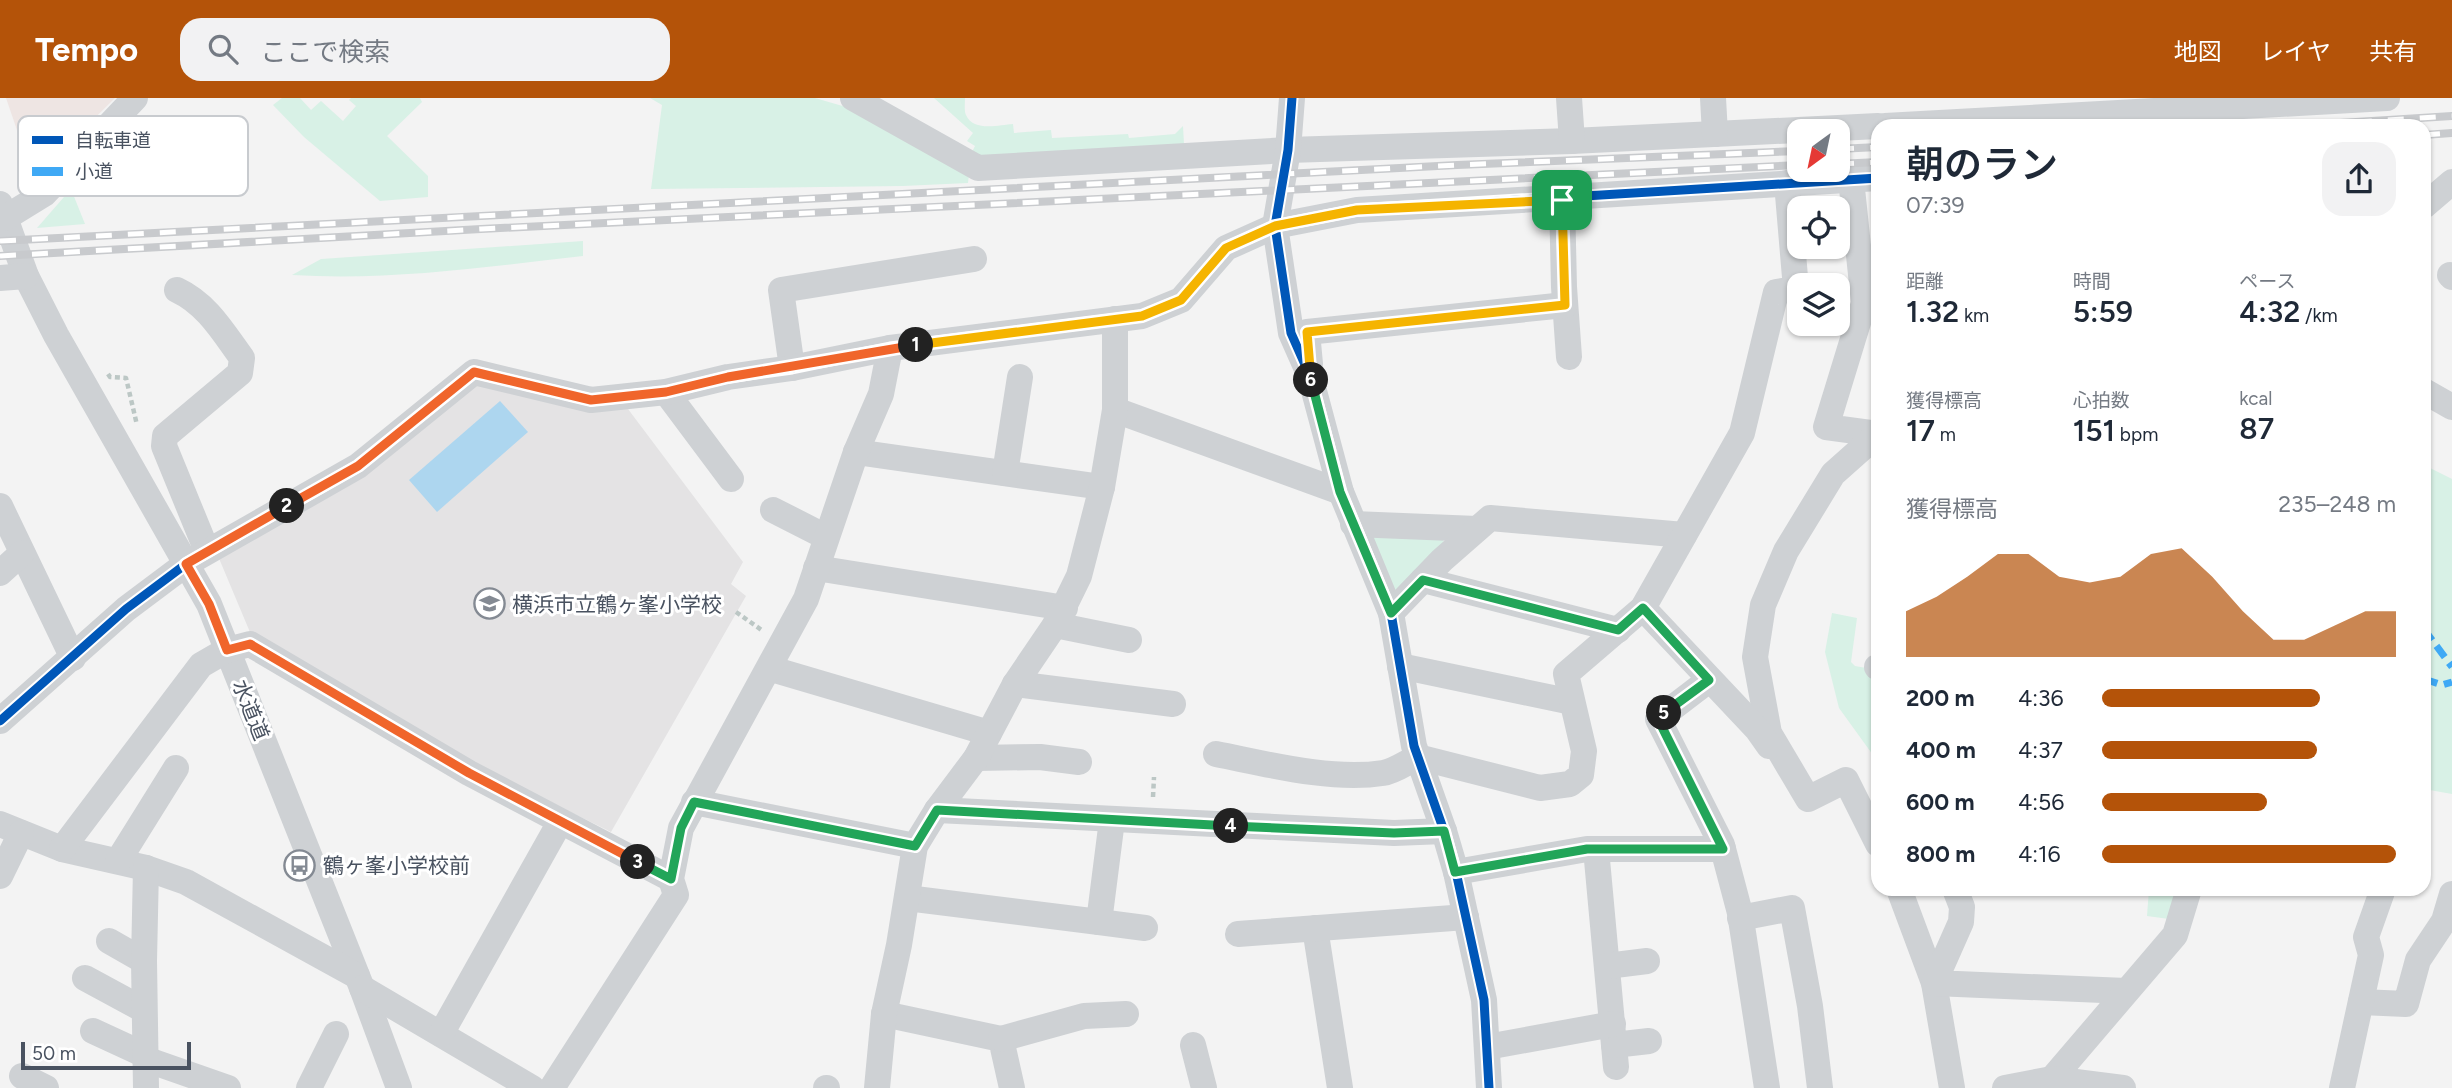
<!DOCTYPE html>
<html lang="ja">
<head>
<meta charset="utf-8">
<style>
	:root { --surface:#fff; --page:#f2f2f3; --text:#1f2937; --muted:#747a83; --accent:#b45309 }
	body { margin:0; font-family:Figtree,"Noto Sans JP",sans-serif; background:var(--page); color:var(--text); height:100vh; display:flex; flex-direction:column; font-size:26px; white-space:nowrap }
	* { box-sizing:border-box; margin:0 }
	p { font-size:23px; color:var(--muted) }
	.icon { flex:none; width:38px; height:38px; fill:none; stroke:currentColor; stroke-width:2; stroke-linecap:round; stroke-linejoin:round }
	.map { position:relative; flex:1; overflow:hidden }
	.side { position:absolute; left:1871px; top:21px; width:560px; height:777px; display:flex; flex-direction:column; background:var(--surface); border-radius:21px; box-shadow:0 2px 5px #0004 }
	.side>* { flex:none }
	.needle { width:46px; rotate:213deg }
	.buttons { position:absolute; left:1787px; top:21px; display:grid; gap:14px }
	.buttons a { display:grid; place-items:center; width:63px; height:63px; border-radius:14px; background:var(--surface); box-shadow:0 2px 5px #0004; font-size:35px }
	.scale { position:absolute; left:21px; bottom:18px; width:170px; box-sizing:border-box; padding-left:7px; border:4px solid #495260; border-top:0; font-size:19px; line-height:24px; white-space:nowrap; color:#495260; -webkit-text-stroke:5px #fff; paint-order:stroke }
	.pin { position:absolute; display:grid; place-items:center; width:60px; height:60px; color:#fff; margin:-30px; border-radius:14px; box-shadow:0 4px 10px #0006 }
	.km { position:absolute; width:35px; height:35px; margin:-18px; border-radius:50%; background:#222; color:#fff; font-size:19px; line-height:35px; text-align:center }
	.round { display:grid; place-items:center; flex:none; width:74px; height:74px; border-radius:21px; background:var(--page) }
	.summary { display:flex; align-items:center; justify-content:space-between; height:119px; padding:0 35px }
	h1 { font-size:38px; font-weight:600; line-height:52px }
	.metrics { display:grid; grid-template-columns:repeat(3,1fr); gap:10px; height:119px; padding:7px 35px }
	.metrics div { display:grid; align-content:center }
	.metrics b { font-size:30px; font-weight:600 }
	.metrics small { font-size:19px; font-weight:400 }
	.metrics p { font-size:19px }
	.chart { height:196px; padding:14px 35px }
	.chart p { display:flex; justify-content:space-between }
	.chart svg { width:100%; height:126px; margin-top:7px; fill:var(--accent); opacity:.7 }
	ul { padding:0 35px; list-style:none; font-size:23px }
	li { display:grid; grid-template-columns:112px 84px 1fr; align-items:center; height:52px }
	li i { height:18px; border-radius:9px; background:var(--accent) }
	header { display:flex; align-items:center; gap:42px; box-sizing:border-box; height:98px; padding:0 35px; background:var(--accent); color:#fff }
	header strong { font-size:33px }
	nav { display:flex; gap:38px; margin-inline-start:auto; font-size:24px }
	.search { width:490px; height:63px; background:var(--page); display:flex; align-items:center; gap:18px; box-sizing:border-box; padding:0 24px; border-radius:21px; color:var(--muted); font-size:26px }
	.map>svg:first-child { display:block }
	.education { fill:#e4e3e4 }
	.medical { fill:#eee5e3 }
	.green { fill:#d8f1e6 }
	.water { fill:#add6ef }
	.lines { fill:none; stroke-linecap:round; stroke-linejoin:round }
	.path { stroke:#bcc7c5; stroke-width:4.5; stroke-dasharray:5 3.5; stroke-linecap:butt }
	.minor { stroke:#ced1d4; stroke-width:26 }
	.rail-casing { stroke:#c8cacd; stroke-width:8 }
	.rail { stroke:#fff; stroke-width:5; stroke-dasharray:16; stroke-linecap:butt }
	.quiet { stroke:#3fa9f5; stroke-width:7; stroke-dasharray:14 7; stroke-linecap:butt }
	.cycleway-casing { stroke:#fff; stroke-width:13 }
	.cycleway { stroke:#0057b8; stroke-width:9 }
	.split-1-casing { stroke:#fff; stroke-width:14 }
	.split-2-casing { stroke:#fff; stroke-width:14 }
	.split-3-casing { stroke:#fff; stroke-width:14 }
	.split-4-casing { stroke:#fff; stroke-width:14 }
	.split-5-casing { stroke:#fff; stroke-width:14 }
	.split-6-casing { stroke:#fff; stroke-width:14 }
	.split-7-casing { stroke:#fff; stroke-width:14 }
	.split-1 { stroke:#f5b400; stroke-width:9 }
	.split-2 { stroke:#f0652b; stroke-width:9 }
	.split-3 { stroke:#f0652b; stroke-width:9 }
	.split-4 { stroke:#22a559; stroke-width:9 }
	.split-5 { stroke:#22a559; stroke-width:9 }
	.split-6 { stroke:#22a559; stroke-width:9 }
	.split-7 { stroke:#f5b400; stroke-width:9 }
	.labels { text-anchor:middle; dominant-baseline:central; stroke-width:6; stroke-linejoin:round; paint-order:stroke }
	.poi-label { font-size:21px; fill:#495260; stroke:#fff; text-anchor:start }
	.street-label { font-size:21px; fill:#495260; stroke:#fff }
	.key { fill:#fff; stroke:#c8cbcf; stroke-width:2 }
	.key-label { font-size:19px; fill:#495260 }
</style>
</head>
<body>
<header>
<strong>Tempo</strong>
<div class="search"><svg class="icon" aria-label="search" viewBox="0 0 24 24"><circle cx="10" cy="10" r="6"/><path d="M15 15l6 6"/></svg>ここで検索</div>
<nav><a>地図</a><a>レイヤ</a><a>共有</a></nav>
</header>
<div class="map">
<svg width="2452" height="990" viewBox="0 0 2452 990">
	<rect width="100%" height="100%" fill="#f3f3f3"/>
	<!-- education -->
	<polygon class="education" points="478,285 625,307 743,464 731,486 746,498 611,734 443,651 252,539 218,458"/>
	<!-- medical -->
	<polygon class="medical" points="6,0 115,0 53,61 31,73"/>
	<!-- green -->
	<g class="green">
		<polygon points="282,0 300,0 311,12 321,3 343,23 356,8 349,2 351,0 420,0 422,4 387,38 428,78 428,99 380,103 304,39 273,7"/>
		<polygon points="650,0 815,0 846,9 969,76 968,85 903,88 651,91 662,7"/>
		<path d="M934 0H965C965 5 964 13 966 17 973 34 999 27 1013 26L1014 35 1051 32 1052 40 1128 36 1129 40 1175 36 1183 28 1184 46 978 59 971 56 975 48 967 43 973 35Z"/>
		<polygon points="71,91 85,126 37,130"/>
		<path d="M583 143V158C486 169 389 183 292 177L321 161Z"/>
		<polygon points="2424,367 2452,381 2452,696 2424,691"/>
		<polygon points="1377,436 1442,441 1444,444 1397,498 1373,440"/>
		<polygon points="1832,515 1857,520 1851,564 1855,568 1878,572 1878,664 1839,610 1825,554"/>
		<polygon points="2149,791 2177,791 2169,821 2147,818"/>
	</g>
	<!-- water -->
	<polygon class="water" points="500,303 528,334 437,414 409,382"/>
	<g class="lines">
		<!-- path -->
		<g class="path">
			<polyline points="108,276 110,279 126,280 137,327"/>
			<polyline points="736,514 763,533"/>
			<polyline points="1153,699 1154,679"/>
		</g>
		<!-- minor -->
		<g class="minor">
			<polyline points="853,0 978,70 1288,52 1572,43 1878,28"/>
			<polyline points="1292,0 1288,52 1275,128 1291,235 1310,278 1341,394 1391,515 1414,648 1444,733 1456,774 1484,902 1489,990"/>
			<polyline points="1569,0 1572,43"/>
			<polyline points="1713,0 1715,36"/>
			<polyline points="1885,28 2387,0"/>
			<polyline points="1851,81 1864,205 1826,329 1878,336"/>
			<polyline points="1562,102 1564,189 1569,259"/>
			<polyline points="0,106 26,178 56,237 209,506 362,890 399,990"/>
			<polyline points="2424,108 2452,84"/>
			<polyline points="5,120 44,96 135,0"/>
			<polyline points="2450,177 2452,179"/>
			<polyline points="0,180 26,178"/>
			<path d="M177 192C207 206 223 234 242 260L240 275 165 338 164 348 207 453"/>
			<polyline points="1310,266 1307,234 1565,207"/>
			<polyline points="792,270 781,192 974,161"/>
			<polyline points="2424,293 2452,309"/>
			<polyline points="666,294 731,381"/>
			<polyline points="1115,312 1341,394"/>
			<polyline points="1878,336 1833,376 1786,453 1763,507 1755,559 1769,635 1808,701 1846,682 1878,746"/>
			<polyline points="856,354 1102,389"/>
			<polyline points="1005,375 1020,279"/>
			<polyline points="0,408 73,560"/>
			<polyline points="773,412 826,439"/>
			<polyline points="1353,426 1477,431"/>
			<polyline points="816,470 1065,510"/>
			<polyline points="0,475 22,455"/>
			<polyline points="1423,482 1618,532"/>
			<polyline points="1643,510 1757,631 1769,648"/>
			<polyline points="1391,515 1442,462 1490,420 1684,437"/>
			<polyline points="1055,527 1129,542"/>
			<polyline points="1400,568 1572,604"/>
			<polyline points="1877,569 1878,569"/>
			<polyline points="775,572 989,635"/>
			<polyline points="1709,582 1658,621 1722,747 1740,815 1767,990"/>
			<polyline points="1015,586 1173,606"/>
			<polyline points="0,623 126,511 186,466 358,368 474,274 591,302 666,294 728,279 792,270 890,250 1142,218 1181,202 1226,150 1275,128 1357,112 1878,80"/>
			<path d="M1216 656C1267 666 1331 683 1383 675 1395 673 1407 664 1418 659L1540 690 1570 686 1581 677 1584 653 1566 576 1643 510 1742 335 1776 194 1796 191 1787 85"/>
			<polyline points="976,660 1040,659 1079,664"/>
			<polyline points="694,704 915,748"/>
			<polyline points="937,712 1394,735 1444,733"/>
			<polyline points="0,726 62,751 146,770 186,784 357,878"/>
			<polyline points="62,751 201,567 227,552 250,546 469,675 671,781"/>
			<polyline points="1596,751 1616,969"/>
			<polyline points="118,763 176,670"/>
			<polyline points="1456,774 1587,751 1723,751"/>
			<polyline points="0,778 21,735"/>
			<polyline points="1899,791 1934,885 1952,990"/>
			<polyline points="1955,791 1962,809 1961,824 1934,885 2126,893"/>
			<polyline points="907,800 1099,824 1112,722"/>
			<polyline points="1740,820 1792,810 1810,908 1820,990"/>
			<polyline points="1099,824 1145,830"/>
			<polyline points="1315,830 1340,990"/>
			<polyline points="1238,836 1466,819"/>
			<polyline points="109,843 144,863"/>
			<polyline points="1607,868 1647,863"/>
			<polyline points="85,880 144,912"/>
			<polyline points="362,890 532,990"/>
			<polyline points="2361,904 2406,906 2418,862 2444,823 2452,796"/>
			<polyline points="884,916 1001,941 1012,990"/>
			<polyline points="93,933 145,957"/>
			<polyline points="441,936 560,724"/>
			<polyline points="1001,941 1084,918 1126,916"/>
			<polyline points="1193,947 1204,990"/>
			<polyline points="1614,947 1649,943"/>
			<polyline points="1487,949 1613,926"/>
			<polyline points="145,961 228,990"/>
			<polyline points="22,978 46,990"/>
			<polyline points="2052,981 2175,837 2189,791"/>
			<polyline points="146,990 144,863 146,770"/>
			<polyline points="309,990 336,936"/>
			<polyline points="552,990 676,797 671,781 681,730 806,501 856,354 881,296 890,250"/>
			<polyline points="826,990 827,990"/>
			<polyline points="877,990 884,916 899,847 915,748 937,712 976,660 1015,586 1055,527 1079,478 1102,389 1115,312 1115,221"/>
			<polyline points="2005,990 2052,981 2123,990"/>
			<polyline points="2342,990 2371,857 2366,839 2383,791"/>
		</g>
		<defs>
			<g id="rail">
				<polyline points="2292,28 2452,18"/>
				<polyline points="2424,37 2452,35"/>
				<polyline points="1838,51 1878,49"/>
				<polyline points="1838,66 1878,64"/>
				<polyline points="0,143 1457,67 1799,53"/>
				<polyline points="0,158 481,131 1799,67"/>
			</g>
		</defs>
		<!-- rail casing -->
		<use href="#rail" class="rail-casing"/>
		<!-- rail -->
		<use href="#rail" class="rail"/>
		<!-- quiet -->
		<g class="quiet">
			<polyline points="2424,531 2452,569"/>
			<polyline points="2424,581 2442,587 2452,584"/>
		</g>
		<defs>
			<g id="cycleway">
				<polyline points="1292,0 1288,52 1275,128 1291,235 1310,278 1341,394 1391,515 1414,648 1444,733 1456,774 1484,902 1489,990"/>
				<polyline points="0,623 126,511 186,466 358,368 474,274 591,302 666,294 728,279 792,270 890,250 1142,218 1181,202 1226,150 1275,128 1357,112 1878,80"/>
			</g>
		</defs>
		<!-- cycleway casing -->
		<use href="#cycleway" class="cycleway-casing"/>
		<!-- cycleway -->
		<use href="#cycleway" class="cycleway"/>
	</g>
	<g class="lines">
		<defs>
			<polyline id="split-1" points="916,247 1142,218 1181,202 1226,150 1275,128 1357,112 1562,102"/>
			<polyline id="split-2" points="287,408 358,368 474,274 591,302 666,294 728,279 916,247"/>
			<polyline id="split-3" points="287,408 186,466 209,506 227,552 250,546 469,675 638,764"/>
			<polyline id="split-4" points="638,764 671,781 681,730 694,704 915,748 937,712 1231,728"/>
			<polyline id="split-5" points="1231,728 1394,735 1444,733 1455,774 1587,751 1723,751 1658,621 1664,615"/>
			<polyline id="split-6" points="1311,282 1340,394 1391,515 1423,482 1618,532 1643,510 1709,582 1664,615"/>
			<polyline id="split-7" points="1311,282 1307,234 1565,207 1562,102"/>
		</defs>
		<!-- split-1 casing -->
		<use href="#split-1" class="split-1-casing"/>
		<!-- split-2 casing -->
		<use href="#split-2" class="split-2-casing"/>
		<!-- split-3 casing -->
		<use href="#split-3" class="split-3-casing"/>
		<!-- split-4 casing -->
		<use href="#split-4" class="split-4-casing"/>
		<!-- split-5 casing -->
		<use href="#split-5" class="split-5-casing"/>
		<!-- split-6 casing -->
		<use href="#split-6" class="split-6-casing"/>
		<!-- split-7 casing -->
		<use href="#split-7" class="split-7-casing"/>
		<!-- split-1 -->
		<use href="#split-1" class="split-1"/>
		<!-- split-2 -->
		<use href="#split-2" class="split-2"/>
		<!-- split-3 -->
		<use href="#split-3" class="split-3"/>
		<!-- split-4 -->
		<use href="#split-4" class="split-4"/>
		<!-- split-5 -->
		<use href="#split-5" class="split-5"/>
		<!-- split-6 -->
		<use href="#split-6" class="split-6"/>
		<!-- split-7 -->
		<use href="#split-7" class="split-7"/>
	</g>
	<!-- icons -->
	<defs>
		<symbol id="school-ring" viewBox="-11 -11 22 22"><circle r="9.5" fill="#fff" stroke="#848a93" stroke-width="1.5"/><path d="M0-5L7-2L0 1L-7-2ZM-4 1L0 2.5L4 1V4Q0 6-4 4Z" fill="#848a93"/></symbol>
		<symbol id="bus-ring" viewBox="-11 -11 22 22"><circle r="9.5" fill="#fff" stroke="#848a93" stroke-width="1.5"/><path d="M-5-6H5V4H4V6H2V4H-2V6H-4V4H-5ZM-3.5-4V0h7V-4ZM-3.5 1.2v1.5H-2V1.2ZM2 1.2v1.5H3.5V1.2Z" fill="#848a93"/></symbol>
	</defs>
	<g fill-rule="evenodd">
		<use href="#school-ring" x="472" y="488" width="35" height="35"/>
		<use href="#bus-ring" x="282" y="750" width="35" height="35"/>
	</g>
	<g class="labels">
		<!-- poi labels -->
		<g class="poi-label">
			<text x="512" y="506">横浜市立鶴ヶ峯小学校</text>
			<text x="323" y="767">鶴ヶ峯小学校前</text>
		</g>
		<!-- street labels -->
		<g class="street-label">
			<text transform="translate(251 612) rotate(68)">水道道</text>
		</g>
	</g>
	<!-- legend -->
	<rect x="18" y="18" width="230" height="80" rx="10" class="key"/>
	<rect x="32" y="38" width="31" height="8" fill="#0057b8"/>
	<rect x="32" y="69" width="31" height="9" fill="#3fa9f5"/>
	<g class="key-label">
		<text x="75" y="49">自転車道</text>
		<text x="75" y="80">小道</text>
	</g>
</svg>
<div class="buttons">
<a><svg class="needle" viewBox="-14 -14 28 28"><path d="M0-13l5 13h-10z" fill="#e53935"/><path d="M0 13l5-13h-10z" fill="#747a83"/></svg></a>
<a><svg class="icon" aria-label="locate" viewBox="0 0 24 24"><circle cx="12" cy="12" r="6"/><path d="M12 2v4M12 18v4M2 12h4M18 12h4"/></svg></a>
<a><svg class="icon" aria-label="layers" viewBox="0 0 24 24"><path d="M12 4l9 5-9 5-9-5zM3 14l9 5 9-5"/></svg></a>
</div>
<div class="scale">50 m</div>
<div class="pin" style="left:1562px;top:102px;background:#1e9e55"><svg class="icon" aria-label="arrive" viewBox="0 0 24 24"><path d="M6 21V4h12l-3 4 3 4H6"/></svg></div>
<b class="km" style="left:916px;top:247px">1</b>
<b class="km" style="left:287px;top:408px">2</b>
<b class="km" style="left:638px;top:764px">3</b>
<b class="km" style="left:1231px;top:728px">4</b>
<b class="km" style="left:1664px;top:615px">5</b>
<b class="km" style="left:1311px;top:282px">6</b>
<section class="side">
<div class="summary"><div><h1>朝のラン</h1><p>07:39</p></div><a class="round"><svg class="icon" aria-label="share" viewBox="0 0 24 24"><path d="M12 15V3M7 8l5-5 5 5M5 13v7h14v-7"/></svg></a></div>
<div class="metrics">
<div><p>距離</p><b>1.32<small> km</small></b></div>
<div><p>時間</p><b>5:59</b></div>
<div><p>ペース</p><b>4:32<small> /km</small></b></div>
</div>
<div class="metrics">
<div><p>獲得標高</p><b>17<small> m</small></b></div>
<div><p>心拍数</p><b>151<small> bpm</small></b></div>
<div><p>kcal</p><b>87</b></div>
</div>
<div class="chart"><p><span>獲得標高</span>235–248 m</p>
<svg viewBox="0 0 160 44" preserveAspectRatio="none"><path d="M0 44V28L10 23L20 16L30 8L40 8L50 16L60 18L70 16L80 8L90 6L100 16L110 28L120 38L130 38L140 33L150 28L160 28V44z"/></svg>
</div>
<ul>
<li><b>200 m</b>4:36<i style="width:74%"></i></li>
<li><b>400 m</b>4:37<i style="width:73%"></i></li>
<li><b>600 m</b>4:56<i style="width:56%"></i></li>
<li><b>800 m</b>4:16<i style="width:100%"></i></li>
</ul>
</section>
</div>
</body>
</html>
